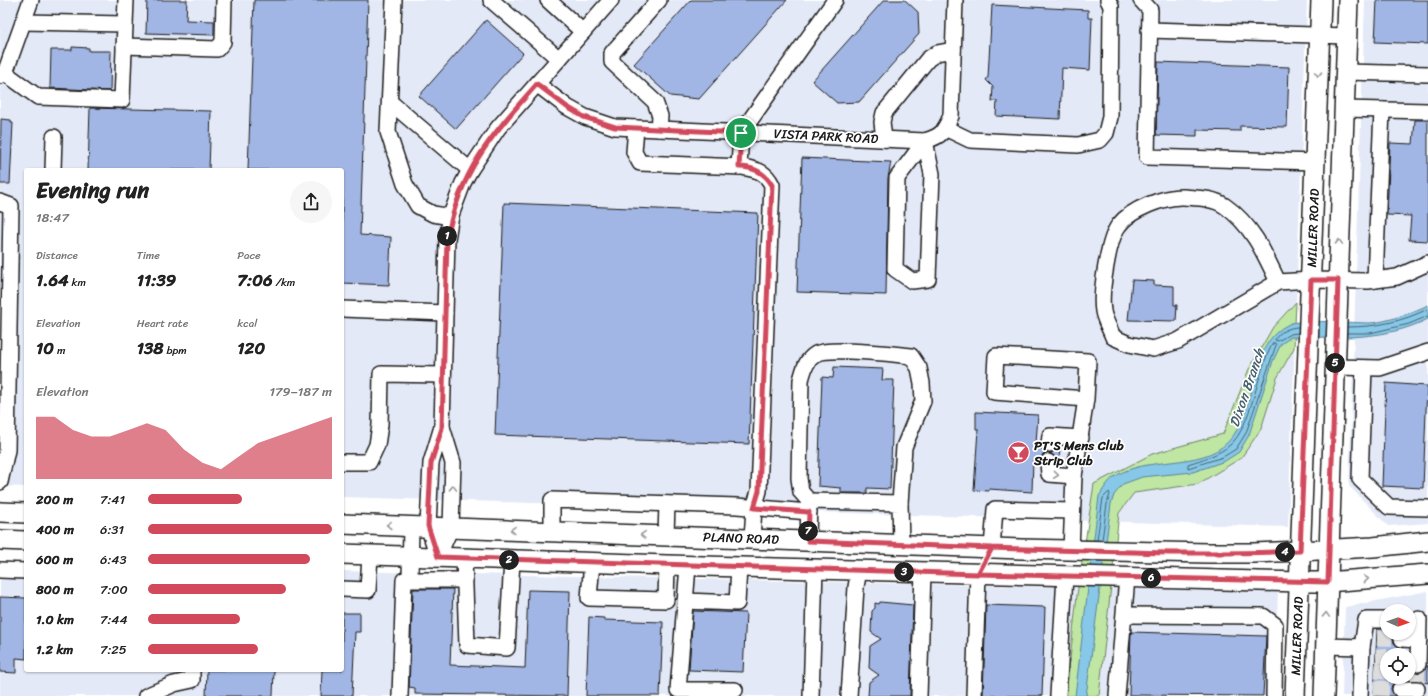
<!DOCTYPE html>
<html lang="en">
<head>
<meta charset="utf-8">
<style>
	:root { --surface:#fff; --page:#f6f6f6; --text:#222; --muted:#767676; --accent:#d1495b }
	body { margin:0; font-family:Sriracha,sans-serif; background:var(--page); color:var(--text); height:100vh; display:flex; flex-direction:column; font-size:15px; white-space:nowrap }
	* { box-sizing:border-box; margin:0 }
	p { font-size:13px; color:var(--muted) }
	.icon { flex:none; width:22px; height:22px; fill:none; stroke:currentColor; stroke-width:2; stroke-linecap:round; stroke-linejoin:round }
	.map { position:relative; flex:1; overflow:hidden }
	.panel { position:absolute; left:24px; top:168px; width:320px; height:504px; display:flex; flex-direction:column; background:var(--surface); border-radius:4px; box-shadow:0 1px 3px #0004 }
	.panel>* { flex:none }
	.needle { width:26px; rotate:92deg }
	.fabs { position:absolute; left:1380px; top:604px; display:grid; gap:8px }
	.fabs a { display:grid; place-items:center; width:36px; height:36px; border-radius:50%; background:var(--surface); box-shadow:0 1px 3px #0004; font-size:20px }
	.pin { position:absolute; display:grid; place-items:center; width:34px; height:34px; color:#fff; margin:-17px; border:2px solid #fff; border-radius:50%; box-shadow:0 1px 4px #0007 }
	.km { position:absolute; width:20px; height:20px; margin:-10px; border-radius:50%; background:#222; color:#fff; font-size:11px; line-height:20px; text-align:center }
	.round { display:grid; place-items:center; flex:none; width:42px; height:42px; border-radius:21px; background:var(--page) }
	.overview { display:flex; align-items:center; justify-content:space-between; height:68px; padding:0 12px }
	h1 { font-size:22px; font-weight:800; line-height:30px }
	.stats { display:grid; grid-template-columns:repeat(3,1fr); gap:6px; height:68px; padding:4px 12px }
	.stats div { display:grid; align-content:center }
	.stats b { font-size:17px; font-weight:800 }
	.stats small { font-size:11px; font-weight:400 }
	.stats p { font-size:11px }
	.chart { height:112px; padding:8px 12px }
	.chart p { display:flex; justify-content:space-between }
	.chart svg { width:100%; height:72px; margin-top:4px; fill:var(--accent); opacity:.7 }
	ul { padding:0 12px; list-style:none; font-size:13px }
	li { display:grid; grid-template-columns:64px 48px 1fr; align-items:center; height:30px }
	li i { height:10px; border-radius:5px; background:var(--accent) }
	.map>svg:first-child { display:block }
	.built { fill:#e3e9f7; fill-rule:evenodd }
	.green { fill:#bfe7a3; stroke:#6e8260 }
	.water { fill:#87c8e8; stroke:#5c8396 }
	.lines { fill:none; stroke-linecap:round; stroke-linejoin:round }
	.shore { stroke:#47616e; stroke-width:1 }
	.building { fill:#a1b6e4; stroke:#1c1c1c }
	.minor-tunnel { stroke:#ddd; stroke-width:15; stroke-dasharray:15 8; stroke-linecap:butt }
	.minor-casing { stroke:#1c1c1c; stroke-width:18 }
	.major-casing { stroke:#1c1c1c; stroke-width:22 }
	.minor { stroke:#fff; stroke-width:15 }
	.major { stroke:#fff; stroke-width:19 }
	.oneway { stroke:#999 }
	.route-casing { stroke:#fff; stroke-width:8 }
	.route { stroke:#d1495b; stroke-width:5 }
	.labels { text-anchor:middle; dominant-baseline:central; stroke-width:3.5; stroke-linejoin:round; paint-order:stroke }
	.street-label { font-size:13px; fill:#1c1c1c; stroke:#fff }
	.poi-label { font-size:13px; font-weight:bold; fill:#1c1c1c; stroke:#fff; text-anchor:start }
	.water-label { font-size:14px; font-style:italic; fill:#47616e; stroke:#fff }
</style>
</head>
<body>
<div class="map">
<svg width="1428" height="696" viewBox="0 0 1428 696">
	<rect width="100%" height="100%" fill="#fff"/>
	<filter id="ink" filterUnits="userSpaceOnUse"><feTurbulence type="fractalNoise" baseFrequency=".025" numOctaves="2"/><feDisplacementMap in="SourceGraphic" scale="8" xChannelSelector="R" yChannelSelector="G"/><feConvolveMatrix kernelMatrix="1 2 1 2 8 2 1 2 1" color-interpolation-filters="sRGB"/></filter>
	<g filter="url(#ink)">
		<!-- built -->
		<g class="built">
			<polygon points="0,0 1307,0 1288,527 342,497 342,170 26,170 26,487 0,486"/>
			<polygon points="1365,0 1428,0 1428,523 1388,526 1349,486"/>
			<polygon points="0,564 26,564 26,670 342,670 342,571 1278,592 1274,696 0,696"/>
			<path d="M1428 591V696H1342L1345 607ZM1387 611H1409V633H1387ZM1387 655H1409V677H1387Z"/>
		</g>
		<!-- green -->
		<polygon class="green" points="1296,302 1294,348 1277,378 1261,429 1241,458 1198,484 1134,493 1119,513 1099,696 1066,696 1077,595 1094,484 1152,454 1223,434 1249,369 1273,327"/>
		<!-- water -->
		<path class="water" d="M1428 305V319C1384 341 1339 337 1291 337L1281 344 1273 361 1249 435 1239 452 1225 461 1193 472 1142 477 1123 484 1114 495 1111 504 1086 696H1075L1099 496C1103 490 1108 481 1114 477 1146 455 1200 470 1228 442 1259 410 1246 344 1289 324 1298 319 1356 323 1370 323 1388 322 1413 312 1428 305Z"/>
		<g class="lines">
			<!-- shore -->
			<g class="shore">
				<path d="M1347 327C1376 327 1401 322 1428 309"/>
				<path d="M1298 333 1290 334 1278 341 1275 340C1278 332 1290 327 1298 327"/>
				<polyline points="1347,333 1370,333 1409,324 1428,316"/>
				<path d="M1273 343H1275L1276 345 1246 433 1236 449 1223 457 1188 468V464C1203 459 1219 455 1230 445 1252 426 1257 370 1273 343Z"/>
				<polyline points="1097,540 1103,498 1109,492 1110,494 1107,504 1102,540"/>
			</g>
		</g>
		<!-- building -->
		<g class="building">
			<polygon points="147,0 187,0 186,20 214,21 214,35 146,33"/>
			<polygon points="254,0 368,0 360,235 391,237 389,285 342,283 342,170 248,170"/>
			<polygon points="691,0 787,0 699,99 670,96 634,64"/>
			<polygon points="884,0 905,0 918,12 919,34 859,102 837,103 812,81"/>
			<polygon points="1377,0 1428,0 1428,44 1375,42"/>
			<polygon points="992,5 1088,10 1088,18 1092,18 1090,70 1062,68 1060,119 996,116 997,101 992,101 993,87 986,80 988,77"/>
			<polygon points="486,20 523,53 456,129 419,96"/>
			<polygon points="72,47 89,48 89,51 111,51 110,91 50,88 51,50 72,50"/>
			<polygon points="1158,62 1289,67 1287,127 1240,126 1240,131 1197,130 1197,136 1156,135"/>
			<polygon points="90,108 211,111 209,170 88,170"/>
			<polygon points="1,119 11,120 11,123 13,123 10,184 0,184"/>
			<polygon points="1415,120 1428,120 1428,241 1409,240 1411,216 1387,215 1390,143 1413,144"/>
			<polygon points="802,158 891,162 888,178 886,295 797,292"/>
			<polygon points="504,203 758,213 749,444 495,435"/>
			<polygon points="1132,280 1154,281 1154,285 1174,286 1174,305 1177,305 1176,321 1128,320"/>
			<polygon points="834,367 883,369 882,380 894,380 890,489 867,488 867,493 841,493 841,488 818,486 822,377 833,378"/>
			<polygon points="1386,383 1427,386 1423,488 1382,486"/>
			<polygon points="976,412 1038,415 1036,443 1040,444 1043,451 1048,453 1053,452 1058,446 1060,446 1059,462 1057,462 1052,454 1048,453 1043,455 1039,461 1033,460 1032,492 989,489 989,491 974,490 978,429 976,429"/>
			<polygon points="413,589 453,589 450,665 525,668 528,590 570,591 567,696 415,694 415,688 409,687"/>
			<polygon points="0,597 26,598 26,659 16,658 16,673 0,672"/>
			<polygon points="880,602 913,605 910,696 868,696 869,682 879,675 869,668 870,646 881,639 871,632 872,611 875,608 875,603 879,604"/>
			<polygon points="986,605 1045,607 1042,696 983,696"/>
			<polygon points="693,611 746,613 743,672 689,670"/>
			<polygon points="342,613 360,613 360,632 355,632 352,696 321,696 322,670 342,670"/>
			<polygon points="589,617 604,618 604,620 663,622 660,696 586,696"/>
			<polygon points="1377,629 1387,629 1387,633 1396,633 1393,638 1394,643 1401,648 1401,655 1387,655 1387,677 1401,677 1400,680 1392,685 1391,689 1395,696 1374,696"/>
			<polygon points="1131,632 1266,636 1263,696 1129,695"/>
			<polygon points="1409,664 1410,669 1417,673 1423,672 1428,665 1428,683 1409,680"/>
			<polygon points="207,670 274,670 273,696 206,696"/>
		</g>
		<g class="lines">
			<!-- minor-tunnel -->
			<g class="minor-tunnel">
				<polyline points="1377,638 1402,639"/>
				<polyline points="1376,656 1387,656"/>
				<polyline points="1375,671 1387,672"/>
				<polyline points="1417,683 1418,664"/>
				<polyline points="1374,688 1400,689"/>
			</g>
			<defs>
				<g id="minor">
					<polyline points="394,0 388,132 405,184 418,206 433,214 451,217"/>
					<polyline points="491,0 559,59"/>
					<polyline points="548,0 583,32"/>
					<polyline points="659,0 612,53 612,62 655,102 660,116 659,129"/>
					<polyline points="1141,0 1150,10 1147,157 1315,162"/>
					<polyline points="23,22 125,24"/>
					<polyline points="1149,30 1347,36"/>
					<polyline points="124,46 217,49 223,42 224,0"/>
					<polyline points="1345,72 1428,74"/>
					<polyline points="5,73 38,97 122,100 126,0"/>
					<polyline points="0,76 5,73 31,0"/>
					<path d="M537 84 567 107 585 117 615 127 925 141C942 136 944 132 951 116L955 0"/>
					<polyline points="390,102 470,170"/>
					<polyline points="1344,109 1428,111"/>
					<path d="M636 128 634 152 640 163 742 167C757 170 765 171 772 185L759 491 754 508 752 539"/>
					<polyline points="945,128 970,140 1078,145 1100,140 1106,133 1110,117 1111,6 1108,0"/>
					<polyline points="884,139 882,122 884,113 928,59 937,53 953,50"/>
					<polygon points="925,141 932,174 928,279 912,281 895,269 897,178"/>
					<polyline points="739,167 741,133 835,0"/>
					<polyline points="53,170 54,137"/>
					<polyline points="0,202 11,206 7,450 0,482"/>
					<polyline points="1375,280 1382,110"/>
					<path d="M1278 282C1264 252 1252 225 1225 206 1214 198 1197 198 1184 197 1165 196 1131 209 1119 225 1108 239 1100 294 1103 311 1104 319 1110 329 1113 337L1129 344 1153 349 1178 341 1278 282 1311 280 1368 281 1397 277 1428 263"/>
					<polyline points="342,309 445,313"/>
					<polyline points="1335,367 1380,368 1428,352"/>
					<polyline points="1364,368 1360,479 1389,507 1428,508"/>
					<polyline points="1049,444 1050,436 1081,438"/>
					<polyline points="342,462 369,462 377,445 380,425 381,374 443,375"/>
					<polyline points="1048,462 1049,474 1074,476"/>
					<path d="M809 501 801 492 799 478 801 380C804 369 806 360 816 354 828 347 895 354 911 356L919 368 922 383 923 401 904 447 900 503"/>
					<polyline points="552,531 552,500 737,506 809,512"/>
					<polyline points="666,535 667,504"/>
					<polyline points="808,541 809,501 900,503 901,544"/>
					<polyline points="992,548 995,509 1072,511"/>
					<polyline points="1071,550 1074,476 1086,399 1088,361 996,356 994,392 1086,399"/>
					<polyline points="438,557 428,526 431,463 442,427 447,239 451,215 463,183 470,170 498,128 611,0"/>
					<polyline points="438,557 451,527 453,463 442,427"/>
					<polyline points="464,558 467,645 507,648 512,560"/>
					<polyline points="592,562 589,598 666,600 667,565"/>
					<polyline points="688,566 678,690 735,690"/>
					<polyline points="0,570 26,571"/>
					<polyline points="410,580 411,526"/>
					<polyline points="342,589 368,590 370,555"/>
					<polyline points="685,601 737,603 739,567"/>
					<polyline points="1125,615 1263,616 1275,625 1274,696"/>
					<polyline points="1402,639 1419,640"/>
					<polyline points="1325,646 1362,647 1366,620 1387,620"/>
					<polyline points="1418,664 1419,619"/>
					<polyline points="1400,689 1417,689"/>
					<polyline points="146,696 174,684 192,680 192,670"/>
					<polyline points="400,696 404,580 465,580"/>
					<polyline points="811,696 815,569"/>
					<polyline points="849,696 856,587 859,570"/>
					<polyline points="919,696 923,572"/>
					<polyline points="974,696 978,573"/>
					<polyline points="1058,696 1065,576"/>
					<polyline points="1117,696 1127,577"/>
					<polyline points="1360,696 1362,647"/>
				</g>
				<g id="major">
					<polyline points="0,512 26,513"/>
					<polyline points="342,524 1021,549 1208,553 1254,553 1300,551 1373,547 1428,541"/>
					<polyline points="0,540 26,541"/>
					<polyline points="342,554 667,565 1299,582 1327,582 1428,574"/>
					<polyline points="1295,696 1321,0"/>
					<polyline points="1324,696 1348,0"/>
				</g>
			</defs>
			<!-- minor casing -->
			<use href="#minor" class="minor-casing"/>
			<!-- major casing -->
			<use href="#major" class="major-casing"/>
			<!-- minor -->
			<use href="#minor" class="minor"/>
			<!-- major -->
			<use href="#major" class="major"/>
		</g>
		<!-- one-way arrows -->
		<defs><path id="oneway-chevron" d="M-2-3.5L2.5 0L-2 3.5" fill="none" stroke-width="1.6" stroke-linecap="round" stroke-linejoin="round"/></defs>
		<g class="oneway">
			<use href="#oneway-chevron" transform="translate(1318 74) rotate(92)"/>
			<use href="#oneway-chevron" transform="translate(1339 242) rotate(-88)"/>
			<use href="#oneway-chevron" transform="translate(1056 475) rotate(6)"/>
			<use href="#oneway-chevron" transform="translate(453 488) rotate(-88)"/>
			<use href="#oneway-chevron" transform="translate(389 525) rotate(-178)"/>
			<use href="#oneway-chevron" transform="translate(513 530) rotate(-178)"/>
			<use href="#oneway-chevron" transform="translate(643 535) rotate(-178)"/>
			<use href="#oneway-chevron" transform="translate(1366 579) rotate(-5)"/>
			<use href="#oneway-chevron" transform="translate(1326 615) rotate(-88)"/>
		</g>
	</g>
	<g class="lines" filter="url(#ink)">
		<defs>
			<path id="route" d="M741 133 615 127 584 117 567 107 537 84C492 135 460 170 447 239L442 428 431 463 428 526 438 557 978 574 992 548C1094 551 1198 556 1300 551L1311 280H1338L1328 582 978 574 992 548 808 541 809 512 754 508 759 491 772 185C765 173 754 167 739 167L741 133"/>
		</defs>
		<!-- route casing -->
		<use href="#route" class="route-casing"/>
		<!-- route -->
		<use href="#route" class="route"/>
	</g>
	<!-- icons -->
	<defs>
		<symbol id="bar-disc" viewBox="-11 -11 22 22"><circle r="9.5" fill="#d1495b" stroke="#fff"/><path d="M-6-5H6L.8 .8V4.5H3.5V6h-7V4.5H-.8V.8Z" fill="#fff"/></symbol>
	</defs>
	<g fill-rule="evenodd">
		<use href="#bar-disc" x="1006" y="440" width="25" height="25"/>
	</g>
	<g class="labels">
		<!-- street labels -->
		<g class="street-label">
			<text transform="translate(826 136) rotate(3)">VISTA PARK ROAD</text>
			<text transform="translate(1313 228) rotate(-88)">MILLER ROAD</text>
			<text transform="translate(741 538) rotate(2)">PLANO ROAD</text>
			<text transform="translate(1297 636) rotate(-88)">MILLER ROAD</text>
		</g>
		<!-- poi labels -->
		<g class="poi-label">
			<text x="1034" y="445">PT'S Mens Club<tspan x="1034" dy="15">Strip Club</tspan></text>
		</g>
		<!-- water labels -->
		<g class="water-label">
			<text transform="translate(1247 388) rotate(-71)">Dixon Branch</text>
		</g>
	</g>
</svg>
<div class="fabs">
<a><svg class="needle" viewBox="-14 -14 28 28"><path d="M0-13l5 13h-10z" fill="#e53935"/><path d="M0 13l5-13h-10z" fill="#767676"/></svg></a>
<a><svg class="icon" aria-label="locate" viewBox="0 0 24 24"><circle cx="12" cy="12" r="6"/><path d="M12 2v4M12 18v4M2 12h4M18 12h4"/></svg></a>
</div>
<div class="pin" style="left:741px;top:133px;background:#1e9e55"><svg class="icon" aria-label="arrive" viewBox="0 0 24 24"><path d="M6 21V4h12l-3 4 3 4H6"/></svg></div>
<b class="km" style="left:447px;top:236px">1</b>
<b class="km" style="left:509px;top:560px">2</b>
<b class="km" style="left:904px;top:572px">3</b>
<b class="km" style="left:1285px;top:552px">4</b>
<b class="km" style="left:1335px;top:363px">5</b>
<b class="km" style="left:1151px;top:578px">6</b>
<b class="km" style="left:808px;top:531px">7</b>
<section class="panel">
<div class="overview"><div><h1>Evening run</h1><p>18:47</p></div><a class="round"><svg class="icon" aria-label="share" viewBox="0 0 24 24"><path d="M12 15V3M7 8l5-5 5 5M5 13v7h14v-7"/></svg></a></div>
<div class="stats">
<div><p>Distance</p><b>1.64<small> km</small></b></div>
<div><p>Time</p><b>11:39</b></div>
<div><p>Pace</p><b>7:06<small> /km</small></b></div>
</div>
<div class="stats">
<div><p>Elevation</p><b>10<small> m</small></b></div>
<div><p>Heart rate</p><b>138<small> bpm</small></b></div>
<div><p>kcal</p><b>120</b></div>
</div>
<div class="chart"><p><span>Elevation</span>179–187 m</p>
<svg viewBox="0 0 160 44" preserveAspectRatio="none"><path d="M0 44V6L10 6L20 14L30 18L40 18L50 14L60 10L70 14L80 26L90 34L100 38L110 30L120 22L130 18L140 14L150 10L160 6V44z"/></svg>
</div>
<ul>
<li><b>200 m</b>7:41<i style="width:51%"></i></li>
<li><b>400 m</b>6:31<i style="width:100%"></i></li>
<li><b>600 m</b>6:43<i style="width:88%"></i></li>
<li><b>800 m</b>7:00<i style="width:75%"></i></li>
<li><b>1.0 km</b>7:44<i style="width:50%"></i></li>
<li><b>1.2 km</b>7:25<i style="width:60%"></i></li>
</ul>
</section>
</div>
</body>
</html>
